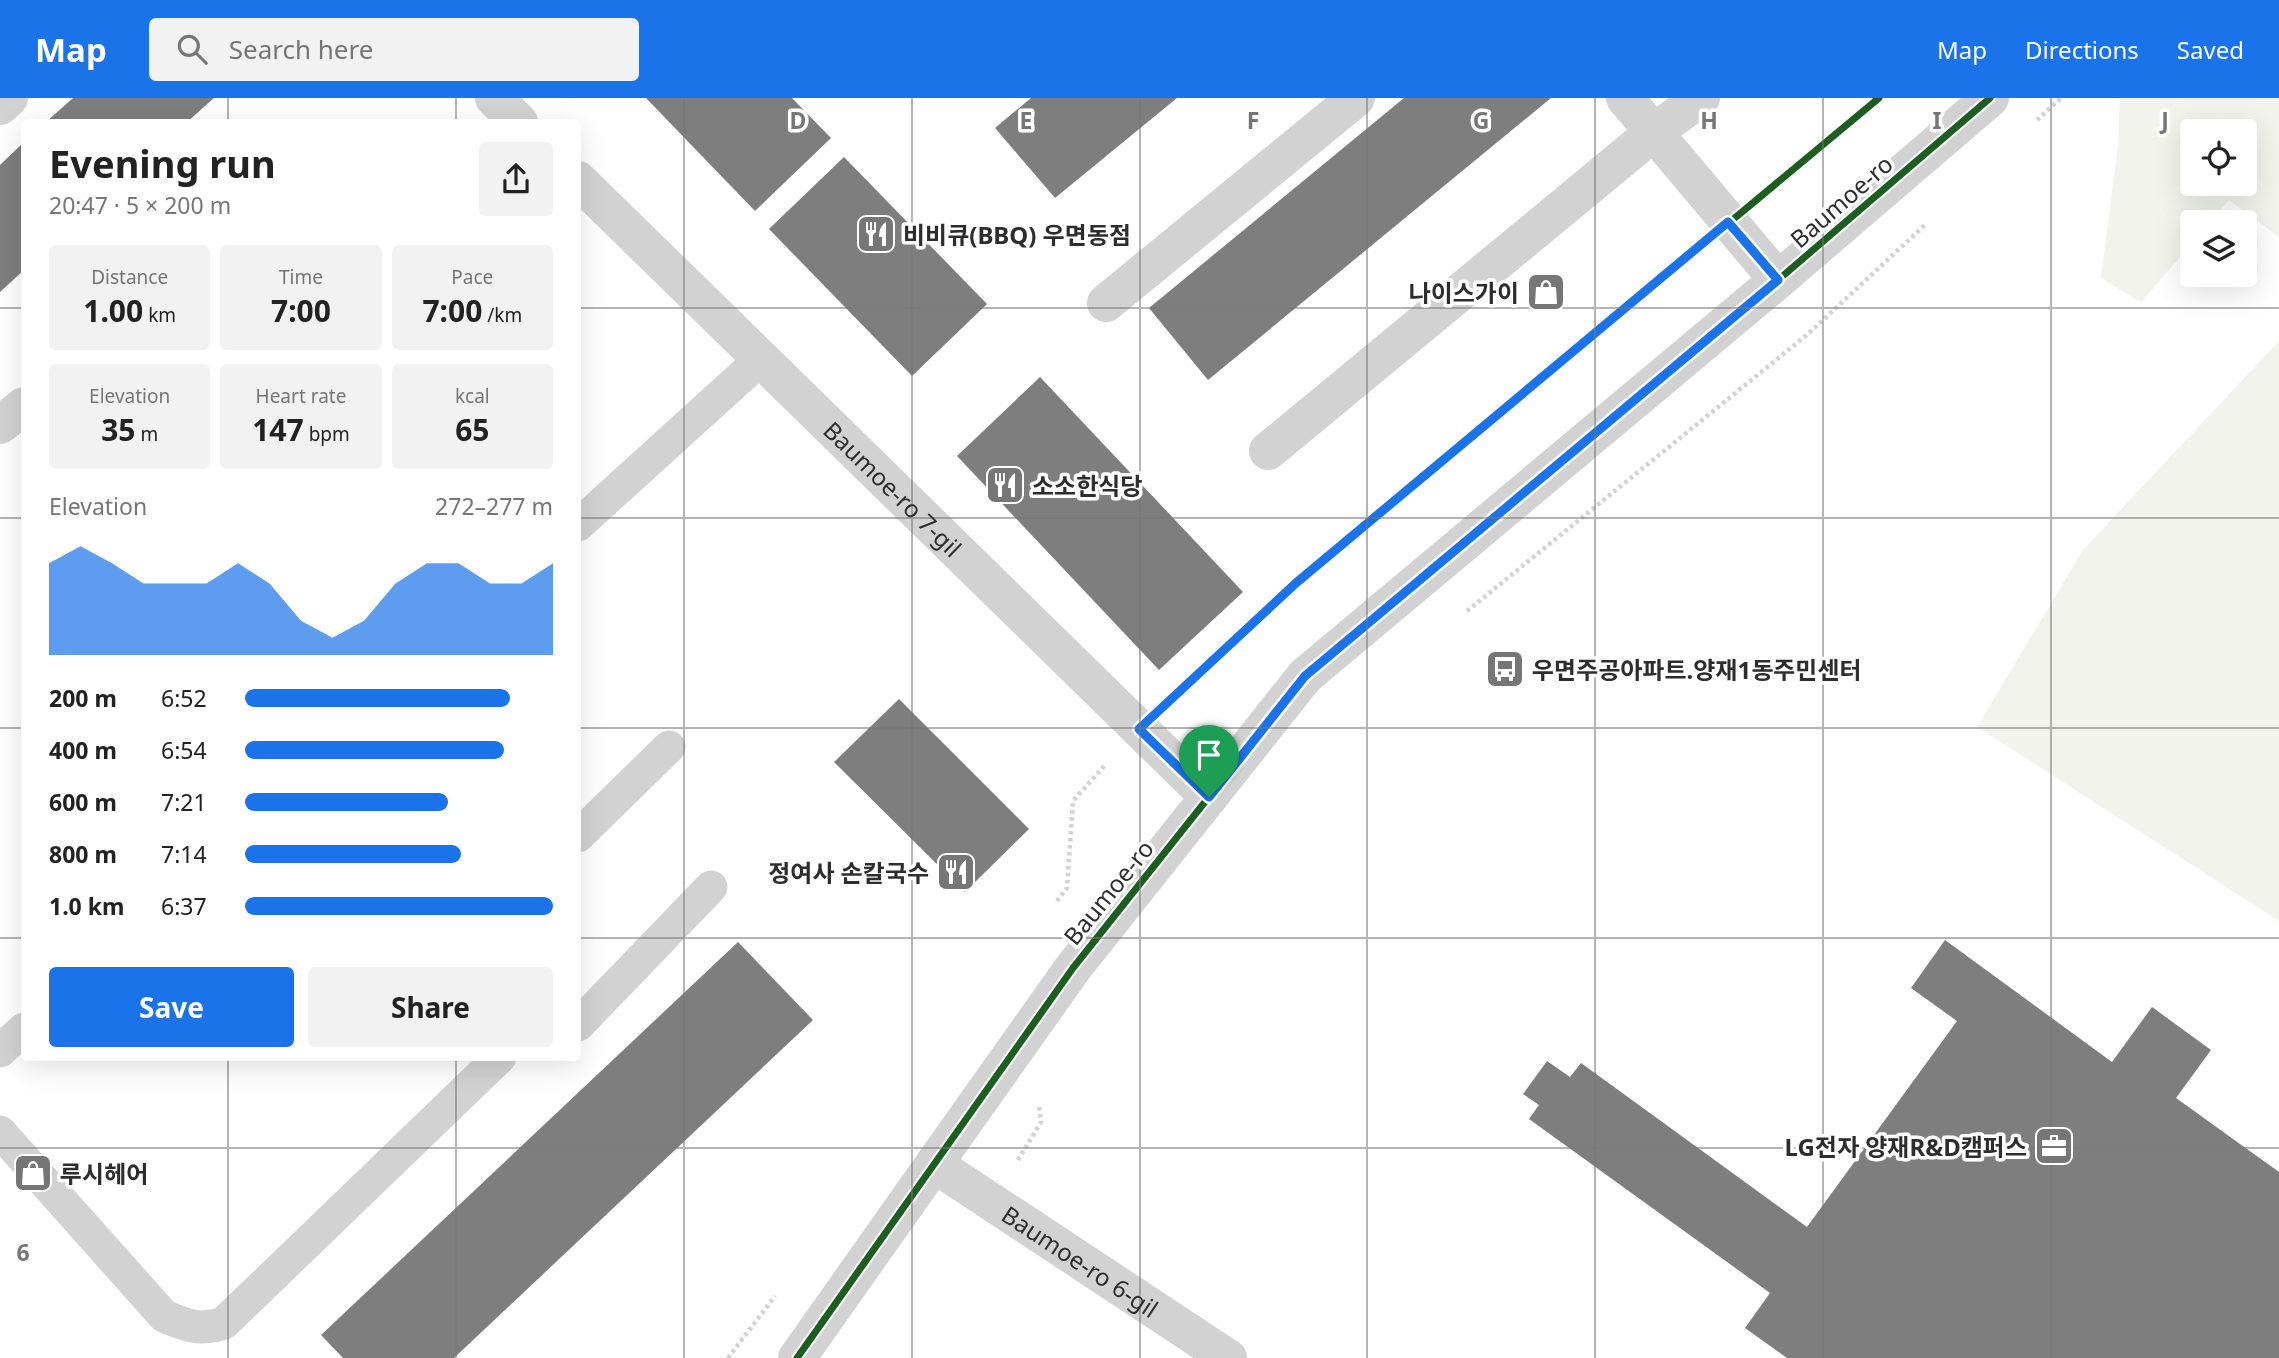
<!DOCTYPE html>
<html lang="en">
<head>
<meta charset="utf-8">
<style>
	:root { --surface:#fff; --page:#f2f2f2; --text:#222; --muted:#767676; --accent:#1a73e8 }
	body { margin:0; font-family:"Noto Sans","Noto Sans KR",sans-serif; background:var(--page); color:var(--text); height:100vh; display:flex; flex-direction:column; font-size:26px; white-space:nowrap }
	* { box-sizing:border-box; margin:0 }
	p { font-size:23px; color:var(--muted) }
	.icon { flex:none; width:38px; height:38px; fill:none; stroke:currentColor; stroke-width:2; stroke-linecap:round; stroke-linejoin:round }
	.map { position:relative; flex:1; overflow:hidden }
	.drawer { position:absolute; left:21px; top:21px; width:560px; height:942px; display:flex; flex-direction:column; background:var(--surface); border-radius:7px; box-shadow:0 7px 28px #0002 }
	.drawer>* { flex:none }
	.fabs { position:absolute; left:2180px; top:21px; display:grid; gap:14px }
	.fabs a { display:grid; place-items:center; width:77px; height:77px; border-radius:7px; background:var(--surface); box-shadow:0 7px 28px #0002; font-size:35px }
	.pin { position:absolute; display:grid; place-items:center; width:60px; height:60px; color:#fff; margin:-72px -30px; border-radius:50% 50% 50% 0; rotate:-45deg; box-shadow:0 0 7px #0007 }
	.pin .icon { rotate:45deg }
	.round { display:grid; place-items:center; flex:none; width:74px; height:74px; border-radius:7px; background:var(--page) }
	.headline { display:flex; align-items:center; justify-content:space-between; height:119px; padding:0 28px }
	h1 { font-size:38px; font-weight:700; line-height:52px }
	.figures { display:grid; grid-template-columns:repeat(3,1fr); gap:10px; height:119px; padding:7px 28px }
	.figures div { display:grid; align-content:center; border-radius:7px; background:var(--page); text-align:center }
	.figures b { font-size:30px; font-weight:700 }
	.figures small { font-size:19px; font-weight:400 }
	.figures p { font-size:19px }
	.chart { height:196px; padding:14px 28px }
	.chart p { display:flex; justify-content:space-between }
	.chart svg { width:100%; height:126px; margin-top:7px; fill:var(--accent); opacity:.7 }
	.button { display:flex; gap:14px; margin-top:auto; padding:14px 28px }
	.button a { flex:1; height:80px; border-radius:7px; background:var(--accent); color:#fff; font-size:28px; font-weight:700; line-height:80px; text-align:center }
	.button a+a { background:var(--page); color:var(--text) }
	ul { padding:0 28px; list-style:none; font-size:23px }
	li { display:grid; grid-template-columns:112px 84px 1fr; align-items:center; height:52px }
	li i { height:18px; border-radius:9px; background:var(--accent) }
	header { display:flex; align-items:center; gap:42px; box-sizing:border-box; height:98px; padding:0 35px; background:var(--accent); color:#fff }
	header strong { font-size:33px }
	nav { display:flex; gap:38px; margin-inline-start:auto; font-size:24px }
	.search { width:490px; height:63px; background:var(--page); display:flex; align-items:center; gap:18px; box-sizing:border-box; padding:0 24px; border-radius:7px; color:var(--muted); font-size:26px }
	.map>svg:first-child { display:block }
	.green { fill:#f1f3ec; fill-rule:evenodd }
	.building { fill:#7e7e7e }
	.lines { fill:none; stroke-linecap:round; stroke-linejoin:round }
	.path { stroke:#d2d2d2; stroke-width:4.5; stroke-dasharray:3.5 3.5; stroke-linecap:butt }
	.service { stroke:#d2d2d2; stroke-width:33 }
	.minor { stroke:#d2d2d2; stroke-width:38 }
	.tertiary { stroke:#d2d2d2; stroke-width:38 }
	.cycleway-casing { stroke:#fff; stroke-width:11 }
	.cycleway { stroke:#1b5e20; stroke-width:7 }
	.route-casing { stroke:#fff; stroke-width:14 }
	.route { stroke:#1a73e8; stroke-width:9 }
	.grid { fill:none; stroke:#767676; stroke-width:2; stroke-opacity:0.55 }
	.labels { text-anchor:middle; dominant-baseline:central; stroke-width:7; stroke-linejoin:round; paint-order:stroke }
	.street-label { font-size:24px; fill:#2d2d2d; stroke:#fff }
	.poi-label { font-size:24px; font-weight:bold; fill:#2d2d2d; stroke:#fff; text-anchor:start }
	.grid-label { font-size:23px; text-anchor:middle; font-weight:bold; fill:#767676; stroke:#fff; stroke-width:7; stroke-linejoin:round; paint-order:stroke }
</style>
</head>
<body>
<header>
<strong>Map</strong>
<div class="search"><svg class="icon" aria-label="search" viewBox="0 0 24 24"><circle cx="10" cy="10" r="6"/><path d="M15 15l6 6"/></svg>Search here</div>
<nav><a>Map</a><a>Directions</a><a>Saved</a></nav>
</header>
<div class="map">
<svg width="2279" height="1260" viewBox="0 0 2279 1260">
	<rect width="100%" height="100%" fill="#fff"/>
	<!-- green -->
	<g class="green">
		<path d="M2120 0H2279V139L2229 102 2210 124H2193V144L2141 204 2101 180 2118 47ZM2193 33H2245V86H2193Z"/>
		<polygon points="2279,243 2279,823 1977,629 2083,452"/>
	</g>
	<!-- building -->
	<g class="building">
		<polygon points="73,0 214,0 187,24 46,24"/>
		<polygon points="646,0 792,0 831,40 755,113"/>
		<polygon points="1031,0 1177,0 1055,100 995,30"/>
		<polygon points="1404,0 1551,0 1208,282 1149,210"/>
		<polygon points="24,44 24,172 0,194 0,67"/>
		<polygon points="844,59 987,206 912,278 769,131"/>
		<polygon points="1040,279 1243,494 1159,572 957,358"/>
		<polygon points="899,601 1029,731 965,794 834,664"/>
		<polygon points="1945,842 2112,964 2152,909 2211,952 2176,1000 2279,1074 2279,1260 1787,1260 1745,1230 1770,1195 1529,1021 1539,1007 1523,996 1547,963 1570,979 1581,965 1807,1129 1957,923 1911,890"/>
		<polygon points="738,844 813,922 454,1260 343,1260 321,1237"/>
	</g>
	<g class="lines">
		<!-- path -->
		<g class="path">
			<polyline points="2037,22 2061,0"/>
			<polyline points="1467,513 1808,236 1926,126"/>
			<polyline points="1057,803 1067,790 1073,703 1105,667"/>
			<polyline points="1018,1062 1041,1024 1039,1007"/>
			<polyline points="728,1260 775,1198"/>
		</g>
		<!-- service -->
		<g class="service">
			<polyline points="578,427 761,261"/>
			<polyline points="578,738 669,649"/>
			<polyline points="578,927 711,789"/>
			<polyline points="0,953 24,931"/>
			<path d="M0 1034 164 1218C187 1228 200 1233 224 1225L500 959"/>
		</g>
		<!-- minor -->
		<g class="minor">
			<polyline points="494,0 519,24"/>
			<polyline points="1625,0 1778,182"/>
			<polyline points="0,8 9,0"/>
			<path id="s1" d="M578 82 1209 699"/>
			<polyline points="1106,205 1356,0"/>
			<polyline points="0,327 24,308"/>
			<polyline points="1268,353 1653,35 1701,0"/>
			<path id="s2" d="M797 1260 934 1066 1228 1260"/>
		</g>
		<!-- tertiary -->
		<polyline class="tertiary" points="934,1066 1073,870 1305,578 1778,182 1990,0"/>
		<defs>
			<g id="cycleway">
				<polyline points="1139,631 1296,485 1879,0"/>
				<polyline points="797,1260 1073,870 1305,578 1778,182 1990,0"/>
			</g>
		</defs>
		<!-- cycleway casing -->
		<use href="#cycleway" class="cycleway-casing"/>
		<!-- cycleway -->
		<use href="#cycleway" class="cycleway"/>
	</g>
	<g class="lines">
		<defs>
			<polygon id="route" points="1728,124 1778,182 1305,578 1209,699 1139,631 1296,485"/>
		</defs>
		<!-- route casing -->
		<use href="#route" class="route-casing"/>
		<!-- route -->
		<use href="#route" class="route"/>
	</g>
	<!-- grid -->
	<path class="grid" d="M228 0V24M456 0V24M684 0V1260M912 0V1260M1140 0V1260M1367 0V1260M1595 0V1260M1823 0V1260M2051 0V1260M0 210H24M578 210H2279M0 420H24M578 420H2279M0 630H24M578 630H2279M0 840H24M578 840H2279M228 959V1260M456 959V1260M0 1050H2279"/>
	<!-- icons -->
	<defs>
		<symbol id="restaurant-square" viewBox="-11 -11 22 22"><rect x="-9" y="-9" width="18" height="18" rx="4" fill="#767676" stroke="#fff"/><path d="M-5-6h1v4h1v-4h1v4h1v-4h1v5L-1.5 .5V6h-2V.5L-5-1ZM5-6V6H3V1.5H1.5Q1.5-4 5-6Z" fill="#fff"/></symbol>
		<symbol id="shop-square" viewBox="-11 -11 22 22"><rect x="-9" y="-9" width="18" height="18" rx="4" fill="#767676" stroke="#fff"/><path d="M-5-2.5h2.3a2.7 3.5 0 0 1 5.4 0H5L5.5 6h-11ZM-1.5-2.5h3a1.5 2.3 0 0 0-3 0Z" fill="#fff"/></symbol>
		<symbol id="bus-square" viewBox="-11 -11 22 22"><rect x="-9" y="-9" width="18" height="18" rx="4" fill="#767676" stroke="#fff"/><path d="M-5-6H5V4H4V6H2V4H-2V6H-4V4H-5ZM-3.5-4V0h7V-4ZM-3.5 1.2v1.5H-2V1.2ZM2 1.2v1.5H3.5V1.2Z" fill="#fff"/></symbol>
		<symbol id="office-square" viewBox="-11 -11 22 22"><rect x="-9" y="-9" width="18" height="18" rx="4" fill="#767676" stroke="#fff"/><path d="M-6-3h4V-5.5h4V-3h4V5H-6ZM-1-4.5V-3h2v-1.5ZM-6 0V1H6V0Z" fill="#fff"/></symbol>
	</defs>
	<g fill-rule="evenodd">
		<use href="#restaurant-square" x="854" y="114" width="44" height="44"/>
		<use href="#shop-square" x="1524" y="172" width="44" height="44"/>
		<use href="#restaurant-square" x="983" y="365" width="44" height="44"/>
		<use href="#bus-square" x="1483" y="549" width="44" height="44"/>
		<use href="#restaurant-square" x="934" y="752" width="44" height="44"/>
		<use href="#office-square" x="2032" y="1026" width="44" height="44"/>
		<use href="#shop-square" x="11" y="1053" width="44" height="44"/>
	</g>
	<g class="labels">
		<!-- street labels -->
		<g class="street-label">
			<text transform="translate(1841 103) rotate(-41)">Baumoe-ro</text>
			<text stroke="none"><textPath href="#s1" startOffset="441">Baumoe-ro 7-gil</textPath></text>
			<text transform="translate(1108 794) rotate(-51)">Baumoe-ro</text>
			<text stroke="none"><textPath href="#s2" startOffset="413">Baumoe-ro 6-gil</textPath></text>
		</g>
		<!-- poi labels -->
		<g class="poi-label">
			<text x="903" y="136">비비큐(BBQ) 우면동점</text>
			<text x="1519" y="194" text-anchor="end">나이스가이</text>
			<text x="1032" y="387">소소한식당</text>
			<text x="1532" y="571">우면주공아파트.양재1동주민센터</text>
			<text x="929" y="774" text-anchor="end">정여사 손칼국수</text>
			<text x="2027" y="1048" text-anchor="end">LG전자 양재R&amp;D캠퍼스</text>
			<text x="60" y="1075">루시헤어</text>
		</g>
	</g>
	<g class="grid-label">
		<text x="798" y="31">D</text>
		<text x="1026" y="31">E</text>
		<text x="1253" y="31">F</text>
		<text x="1481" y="31">G</text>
		<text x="1709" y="31">H</text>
		<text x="1937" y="31">I</text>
		<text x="2165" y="31">J</text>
		<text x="23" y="1163">6</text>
	</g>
</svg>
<div class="fabs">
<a><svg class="icon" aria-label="locate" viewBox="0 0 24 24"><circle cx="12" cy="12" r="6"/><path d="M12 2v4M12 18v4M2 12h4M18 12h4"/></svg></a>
<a><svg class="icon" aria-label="layers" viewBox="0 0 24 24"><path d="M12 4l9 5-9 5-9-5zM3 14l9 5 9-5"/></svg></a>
</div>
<div class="pin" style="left:1209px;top:699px;background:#1e9e55"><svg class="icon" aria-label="arrive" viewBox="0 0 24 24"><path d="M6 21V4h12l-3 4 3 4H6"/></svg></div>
<section class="drawer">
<div class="headline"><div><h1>Evening run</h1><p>20:47 · 5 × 200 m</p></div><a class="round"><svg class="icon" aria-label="share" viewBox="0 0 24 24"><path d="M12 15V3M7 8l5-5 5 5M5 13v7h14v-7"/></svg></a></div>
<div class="figures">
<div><p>Distance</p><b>1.00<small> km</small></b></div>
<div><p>Time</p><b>7:00</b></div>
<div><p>Pace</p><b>7:00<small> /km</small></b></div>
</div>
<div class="figures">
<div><p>Elevation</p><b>35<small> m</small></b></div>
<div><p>Heart rate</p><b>147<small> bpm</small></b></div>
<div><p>kcal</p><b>65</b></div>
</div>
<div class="chart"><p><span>Elevation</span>272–277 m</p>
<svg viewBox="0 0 160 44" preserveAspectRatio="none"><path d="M0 44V12L10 6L20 12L30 19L40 19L50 19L60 12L70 19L80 32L90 38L100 32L110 19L120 12L130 12L140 19L150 19L160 12V44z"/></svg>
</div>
<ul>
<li><b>200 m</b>6:52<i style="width:86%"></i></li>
<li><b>400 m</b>6:54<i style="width:84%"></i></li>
<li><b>600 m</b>7:21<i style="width:66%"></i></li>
<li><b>800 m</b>7:14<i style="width:70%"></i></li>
<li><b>1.0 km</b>6:37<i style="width:100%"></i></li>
</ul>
<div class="button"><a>Save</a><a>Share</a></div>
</section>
</div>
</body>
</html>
